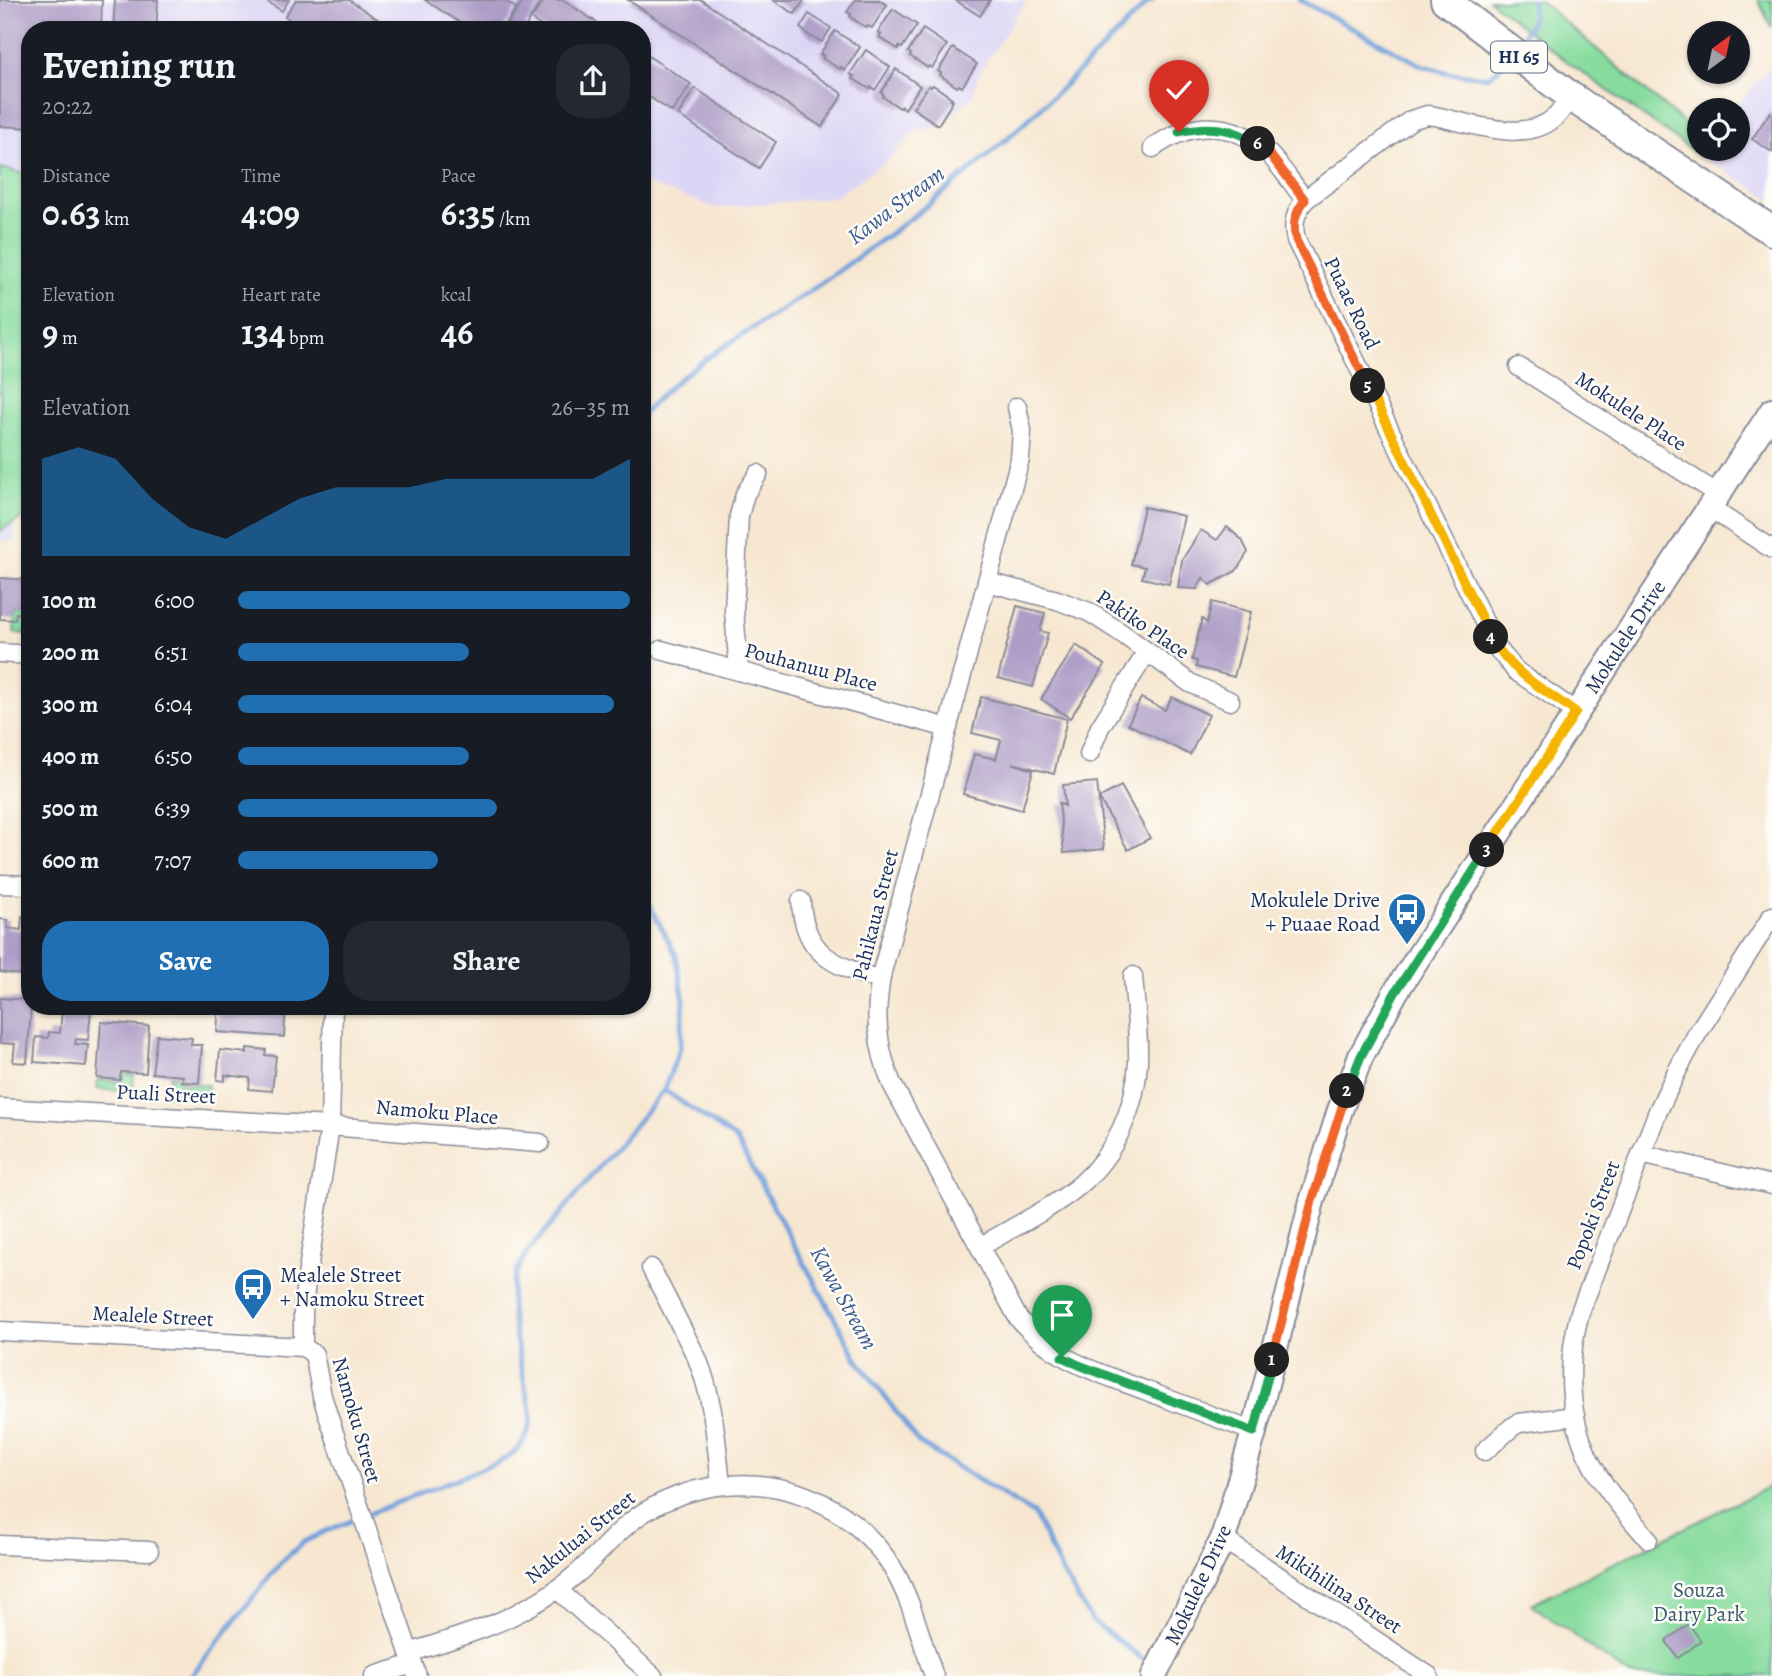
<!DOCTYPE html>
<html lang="en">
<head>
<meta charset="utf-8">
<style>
	:root { --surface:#171b24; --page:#242831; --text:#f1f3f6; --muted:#9ea1a6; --accent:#1f6fb2 }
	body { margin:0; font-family:Alegreya,serif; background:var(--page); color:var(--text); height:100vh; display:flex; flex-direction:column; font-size:26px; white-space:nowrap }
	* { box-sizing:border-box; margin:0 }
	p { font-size:23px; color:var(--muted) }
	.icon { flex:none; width:38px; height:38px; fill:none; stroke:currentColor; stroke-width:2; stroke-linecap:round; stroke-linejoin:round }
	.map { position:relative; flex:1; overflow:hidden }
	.panel { position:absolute; left:21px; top:21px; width:630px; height:994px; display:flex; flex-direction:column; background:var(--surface); border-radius:28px; box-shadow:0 2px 5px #0004 }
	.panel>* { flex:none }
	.needle { width:46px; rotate:33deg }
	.tools { position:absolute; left:1687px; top:21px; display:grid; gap:14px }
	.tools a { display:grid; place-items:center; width:63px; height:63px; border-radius:50%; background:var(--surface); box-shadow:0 2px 5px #0004; font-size:35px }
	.pin { position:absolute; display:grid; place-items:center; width:60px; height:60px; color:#fff; margin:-72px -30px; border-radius:50% 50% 50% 0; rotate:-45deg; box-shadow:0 0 7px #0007 }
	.pin .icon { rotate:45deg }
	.km { position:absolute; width:35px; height:35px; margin:-18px; border-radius:50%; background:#222; color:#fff; font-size:19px; line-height:35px; text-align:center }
	.round { display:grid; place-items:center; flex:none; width:74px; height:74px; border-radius:28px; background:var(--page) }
	.headline { display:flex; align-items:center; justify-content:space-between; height:119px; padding:0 21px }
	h1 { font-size:38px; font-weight:700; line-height:52px }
	.figures { display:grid; grid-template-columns:repeat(3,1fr); gap:10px; height:119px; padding:7px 21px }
	.figures div { display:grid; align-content:center }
	.figures b { font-size:35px; font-weight:700 }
	.figures small { font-size:19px; font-weight:400 }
	.figures p { font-size:19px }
	.chart { height:196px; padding:14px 21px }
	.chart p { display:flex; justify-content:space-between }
	.chart svg { width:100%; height:126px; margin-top:7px; fill:var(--accent); opacity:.7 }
	.cta { display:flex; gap:14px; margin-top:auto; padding:14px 21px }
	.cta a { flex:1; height:80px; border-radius:28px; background:var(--accent); color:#fff; font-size:28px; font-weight:700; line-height:80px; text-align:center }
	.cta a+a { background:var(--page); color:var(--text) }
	ul { padding:0 21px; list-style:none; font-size:23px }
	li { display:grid; grid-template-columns:112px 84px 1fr; align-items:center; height:52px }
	li i { height:18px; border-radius:9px; background:var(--accent) }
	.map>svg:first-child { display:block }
	.built { fill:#dcd5f6 }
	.green { fill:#86db9d; stroke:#50857e; stroke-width:2 }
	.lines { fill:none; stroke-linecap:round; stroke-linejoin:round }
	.stream { stroke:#72a0db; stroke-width:5 }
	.building { fill:#ae9dc7 }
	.street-casing { stroke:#898b98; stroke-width:21 }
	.secondary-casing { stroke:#898b98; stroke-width:28 }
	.primary-casing { stroke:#898b98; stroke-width:32 }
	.street { stroke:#fff; stroke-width:18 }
	.secondary { stroke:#fff; stroke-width:24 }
	.primary { stroke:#fff; stroke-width:28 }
	.split-1-casing { stroke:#fff; stroke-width:14 }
	.split-2-casing { stroke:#fff; stroke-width:14 }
	.split-3-casing { stroke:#fff; stroke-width:14 }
	.split-4-casing { stroke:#fff; stroke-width:14 }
	.split-5-casing { stroke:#fff; stroke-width:14 }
	.split-6-casing { stroke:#fff; stroke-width:14 }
	.split-7-casing { stroke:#fff; stroke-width:14 }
	.split-1 { stroke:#22a559; stroke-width:9 }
	.split-2 { stroke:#f0652b; stroke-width:9 }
	.split-3 { stroke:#22a559; stroke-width:9 }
	.split-4 { stroke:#f5b400; stroke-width:9 }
	.split-5 { stroke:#f5b400; stroke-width:9 }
	.split-6 { stroke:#f0652b; stroke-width:9 }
	.split-7 { stroke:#22a559; stroke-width:9 }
	.labels { text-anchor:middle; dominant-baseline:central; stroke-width:5; stroke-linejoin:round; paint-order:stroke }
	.shield { fill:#fdfcf7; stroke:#5f6c8c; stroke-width:2 }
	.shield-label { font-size:19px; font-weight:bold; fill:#1b2f5e }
	.street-label { font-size:21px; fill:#1b2f5e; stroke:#fdfcf7 }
	.poi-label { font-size:21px; fill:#1b2f5e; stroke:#fdfcf7; text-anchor:end }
	.park-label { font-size:21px; fill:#365a6e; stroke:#fdfcf7 }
	.water-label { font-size:23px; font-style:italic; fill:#3e5c90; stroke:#fdfcf7 }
</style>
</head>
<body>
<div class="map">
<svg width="1772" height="1676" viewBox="0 0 1772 1676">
	<rect width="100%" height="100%" fill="#fdfcf7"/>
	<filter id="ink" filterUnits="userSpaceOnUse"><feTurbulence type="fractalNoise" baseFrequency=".0143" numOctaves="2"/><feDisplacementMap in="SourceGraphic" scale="14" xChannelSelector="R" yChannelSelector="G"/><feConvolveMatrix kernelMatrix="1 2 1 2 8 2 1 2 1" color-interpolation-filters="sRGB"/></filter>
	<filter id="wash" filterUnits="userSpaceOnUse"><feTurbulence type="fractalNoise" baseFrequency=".00686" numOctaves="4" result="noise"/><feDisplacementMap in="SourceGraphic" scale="28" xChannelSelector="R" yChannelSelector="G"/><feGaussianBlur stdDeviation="1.57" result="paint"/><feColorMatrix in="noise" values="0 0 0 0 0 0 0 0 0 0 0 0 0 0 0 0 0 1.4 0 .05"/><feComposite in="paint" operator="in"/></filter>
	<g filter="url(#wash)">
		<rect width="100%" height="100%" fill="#f7e7d1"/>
		<!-- built -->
		<g class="built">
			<polygon points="0,0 1027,0 979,73 972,97 938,127 917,130 887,161 834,197 716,208 642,182 642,30 30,30 30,514 14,524 14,542 0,541"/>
			<polygon points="1772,67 1772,199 1701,157 1707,149 1738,149 1738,110 1735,110 1754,85"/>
		</g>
		<!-- green -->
		<g class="green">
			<polygon points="1489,0 1539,0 1699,136 1699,149 1707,149 1701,157 1565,60"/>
			<polygon points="1758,0 1772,0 1772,28"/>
			<polygon points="0,168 21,173 30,188 30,513 0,531"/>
			<polygon points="16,613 30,614 30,634 14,633"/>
			<polygon points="122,1074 134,1075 133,1092 97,1089 98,1080 121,1082"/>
			<polygon points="170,1076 181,1077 181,1084 208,1085 208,1097 169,1095"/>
			<polygon points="1772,1485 1772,1676 1630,1676 1531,1604"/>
		</g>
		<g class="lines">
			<!-- stream -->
			<g class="stream">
				<path d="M1300 0 1421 65 1449 73 1486 77C1496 74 1500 67 1506 59"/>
				<path d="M1516 46C1527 30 1537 20 1531 0"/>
				<path d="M642 415C681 370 732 342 781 310 813 290 843 268 873 246 973 175 1062 91 1147 3L1152 0"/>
				<polyline points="642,898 651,908 676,955 684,1001 680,1048 664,1090 736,1139 857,1359 919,1443 1034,1514 1061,1570 1092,1621 1143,1659"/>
				<path d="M191 1676 281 1562 304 1542 326 1531 501 1461C522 1450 532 1434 531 1410 525 1390 522 1370 518 1350 507 1299 505 1273 544 1233L664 1090"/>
			</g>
		</g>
		<g id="blocks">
			<!-- building -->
			<g class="building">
				<polygon points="0,0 102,0 101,30 30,30 30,128 0,126"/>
				<polygon points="115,0 158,0 156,30 113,30"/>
				<polygon points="264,0 289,0 282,11"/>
				<polygon points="296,0 349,0 394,30 298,30 287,23 289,19 285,16"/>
				<polygon points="425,0 504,0 516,8 502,30 454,30 459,22"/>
				<polygon points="524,0 542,0 523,30 504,30"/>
				<polygon points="544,0 563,0 608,30 547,30 531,19"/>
				<polygon points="628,0 701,0 843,94 822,127"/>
				<polygon points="773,0 804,0 795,14"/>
				<polygon points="855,0 879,0 887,5 872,28 868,26 867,28 850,17 851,14 847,12"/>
				<polygon points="955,0 990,0 980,16"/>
				<polygon points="893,9 917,25 902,48 899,47 898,49 879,37 881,34 878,32"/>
				<polygon points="809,14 831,28 822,42 810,36 800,28"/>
				<polygon points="923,29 947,45 932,68 929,66 928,68 910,56 911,54 908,52"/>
				<polygon points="835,31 860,47 845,70 841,67 840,69 822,58 824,56 820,54"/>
				<polygon points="953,48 977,64 962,87 959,85 957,87 940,75 941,73 938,71"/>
				<polygon points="866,50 890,67 875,90 871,87 870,89 852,78 854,76 850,74"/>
				<polygon points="642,52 691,84 672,112 642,92"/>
				<polygon points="896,69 920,86 905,109 902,106 900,108 883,97 884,95 881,93"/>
				<polygon points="929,85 931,87 933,85 952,98 950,100 953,101 938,125 913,108"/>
				<polygon points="695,88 776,142 759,168 678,115"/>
				<polygon points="1770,112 1772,114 1772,152 1752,139"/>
				<polygon points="1144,507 1184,516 1169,584 1142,578 1145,567 1131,564"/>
				<polygon points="1227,527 1242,540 1248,552 1236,571 1210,585 1203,578 1197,589 1178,588 1182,560 1201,530 1217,540"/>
				<polygon points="0,578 30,580 30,614 16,613 15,620 0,619"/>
				<polygon points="1212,602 1251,612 1234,677 1196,667 1197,661 1192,660 1202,619 1207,623"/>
				<polygon points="1017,606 1045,613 1040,631 1048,633 1033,687 998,678"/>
				<polygon points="1076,645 1105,665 1070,718 1041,699"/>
				<polygon points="981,697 1067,719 1054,774 1012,763 1033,770 1022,810 963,794 974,754 996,759 1001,740 972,733"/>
				<polygon points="1172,697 1209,715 1190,755 1128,724 1141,698 1165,710"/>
				<polygon points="1097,782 1104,849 1064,853 1059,803 1065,806 1063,785"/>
				<polygon points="1121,786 1150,838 1128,850 1099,798"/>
				<polygon points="22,916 30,916 30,976 0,972 0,919 8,920 7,928 21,930"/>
				<polygon points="0,998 30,1000 31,1006 27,1063 13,1062 15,1044 0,1043"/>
				<polygon points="219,1006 286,1006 284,1037 217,1032"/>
				<polygon points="62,1008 91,1010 88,1040 76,1039 75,1044 88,1045 86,1066 34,1062 36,1037 48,1038 49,1032 60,1033"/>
				<polygon points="101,1022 149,1026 146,1073 121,1072 120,1080 97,1078"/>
				<polygon points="157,1035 192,1038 191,1045 202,1045 199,1083 182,1082 183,1076 152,1073"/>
				<polygon points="247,1048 266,1050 265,1055 276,1056 272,1091 249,1089 250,1078 225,1075 225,1081 217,1080 220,1050 247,1053"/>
				<polygon points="1689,1624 1701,1641 1678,1658 1666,1641"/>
			</g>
		</g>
	</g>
	<g filter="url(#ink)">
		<use href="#blocks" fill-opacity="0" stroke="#898b98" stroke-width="2"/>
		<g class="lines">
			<defs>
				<g id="street">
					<path d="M1570 96C1565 103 1561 113 1554 118 1525 144 1469 123 1435 116L1427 115 1411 120 1305 200C1295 213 1292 224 1296 240L1497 648 1516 671 1576 712"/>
					<path d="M1153 148C1190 121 1233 119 1268 153 1282 167 1293 185 1305 200"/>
					<polyline points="1519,367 1718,494"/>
					<path d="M1017 407 1022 431 1020 459 882 972C874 1013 876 1045 892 1084L1018 1318C1054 1361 1097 1372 1147 1391 1183 1405 1218 1418 1254 1432"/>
					<polyline points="1710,508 1772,549"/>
					<polyline points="987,582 1057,600 1089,612 1120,632 1190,683 1230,701"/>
					<polyline points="661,650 948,728"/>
					<polyline points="0,653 30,655"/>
					<polyline points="739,671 734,611 739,516 745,494 758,474"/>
					<polyline points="1089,754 1100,727 1147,652"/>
					<polyline points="0,884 30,885"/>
					<path d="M801 901C804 956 835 965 880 980"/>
					<polyline points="0,1108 330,1126 540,1143"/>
					<polyline points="1641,1154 1772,1185"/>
					<path d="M980 1247C1011 1228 1053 1208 1080 1185 1115 1154 1136 1108 1138 1062 1139 1033 1135 1004 1133 976"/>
					<path d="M651 1268 697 1358C714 1399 716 1442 721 1484"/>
					<polyline points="0,1331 303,1347 314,1354 322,1396 328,1415 417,1676"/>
					<polyline points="303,1347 303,1313 305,1290 330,1126 333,1006"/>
					<polyline points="1485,1451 1512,1427 1519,1423 1575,1416"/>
					<polyline points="1223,1539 1429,1676"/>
					<path d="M1648 1539C1633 1521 1617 1504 1604 1484 1568 1433 1564 1371 1580 1312L1658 1111 1676 1073 1697 1034 1772 916"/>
					<polyline points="0,1545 149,1551"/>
					<polyline points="557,1589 653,1676"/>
					<path d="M409 1653C451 1639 494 1628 532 1605 549 1596 565 1584 579 1572 601 1552 620 1527 646 1511 731 1461 838 1482 892 1567 912 1600 921 1640 934 1676"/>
					<polyline points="374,1676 413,1664"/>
				</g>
				<polyline id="secondary" points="1154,1676 1223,1539 1254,1432 1312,1201 1340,1110 1361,1056 1395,993 1772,411"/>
				<polyline id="primary" points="1445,0 1570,96 1772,231"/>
			</defs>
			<!-- street casing -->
			<use href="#street" class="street-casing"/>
			<!-- secondary casing -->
			<use href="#secondary" class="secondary-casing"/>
			<!-- primary casing -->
			<use href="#primary" class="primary-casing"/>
			<!-- street -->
			<use href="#street" class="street"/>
			<!-- secondary -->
			<use href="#secondary" class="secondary"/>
			<!-- primary -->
			<use href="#primary" class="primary"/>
		</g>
	</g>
	<g class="lines" filter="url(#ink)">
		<defs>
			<polyline id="split-1" points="1062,1357 1079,1365 1254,1432 1272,1360"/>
			<polyline id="split-2" points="1272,1360 1312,1201 1347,1091"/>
			<polyline id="split-3" points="1347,1091 1361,1056 1395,993 1487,850"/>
			<path id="split-4" d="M1487 850 1576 712C1544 690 1510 672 1491 637"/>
			<polyline id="split-5" points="1368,386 1491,637"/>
			<path id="split-6" d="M1258 144 1271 156 1305 200C1295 213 1292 224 1296 240L1368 386"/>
			<path id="split-7" d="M1179 132C1208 125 1233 127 1258 144"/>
		</defs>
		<!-- split-1 casing -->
		<use href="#split-1" class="split-1-casing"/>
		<!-- split-2 casing -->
		<use href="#split-2" class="split-2-casing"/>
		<!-- split-3 casing -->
		<use href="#split-3" class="split-3-casing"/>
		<!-- split-4 casing -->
		<use href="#split-4" class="split-4-casing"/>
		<!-- split-5 casing -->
		<use href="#split-5" class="split-5-casing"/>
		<!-- split-6 casing -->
		<use href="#split-6" class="split-6-casing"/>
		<!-- split-7 casing -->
		<use href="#split-7" class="split-7-casing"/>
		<!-- split-1 -->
		<use href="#split-1" class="split-1"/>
		<!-- split-2 -->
		<use href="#split-2" class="split-2"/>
		<!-- split-3 -->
		<use href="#split-3" class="split-3"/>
		<!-- split-4 -->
		<use href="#split-4" class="split-4"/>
		<!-- split-5 -->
		<use href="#split-5" class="split-5"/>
		<!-- split-6 -->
		<use href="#split-6" class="split-6"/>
		<!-- split-7 -->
		<use href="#split-7" class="split-7"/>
	</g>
	<!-- icons -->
	<defs>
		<symbol id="bus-pin" viewBox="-11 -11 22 30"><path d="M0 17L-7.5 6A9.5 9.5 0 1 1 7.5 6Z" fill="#1f6fb2" stroke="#fdfcf7"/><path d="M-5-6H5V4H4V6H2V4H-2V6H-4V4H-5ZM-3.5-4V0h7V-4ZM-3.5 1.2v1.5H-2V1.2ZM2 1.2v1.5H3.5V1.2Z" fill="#fff"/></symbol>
	</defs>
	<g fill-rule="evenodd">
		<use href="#bus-pin" x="1385" y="890" width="44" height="60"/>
		<use href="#bus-pin" x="231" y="1265" width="44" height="60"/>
	</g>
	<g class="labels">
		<!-- shield labels -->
		<rect class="shield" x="1491" y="41.5" width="56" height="31" rx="5"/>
		<g class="shield-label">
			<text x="1519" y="57">HI 65</text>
		</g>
		<!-- street labels -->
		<g class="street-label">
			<text transform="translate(1352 303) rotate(64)">Puaae Road</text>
			<text transform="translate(1631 411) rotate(33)">Mokulele Place</text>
			<text transform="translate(1143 624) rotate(34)">Pakiko Place</text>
			<text transform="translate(1625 637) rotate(-57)">Mokulele Drive</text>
			<text transform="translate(811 667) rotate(15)">Pouhanuu Place</text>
			<text transform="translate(875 915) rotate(-76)">Pahikaua Street</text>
			<text transform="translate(166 1094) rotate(3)">Puali Street</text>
			<text transform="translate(437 1112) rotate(5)">Namoku Place</text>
			<text transform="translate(1593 1215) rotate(-69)">Popoki Street</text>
			<text transform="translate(153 1316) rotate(3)">Mealele Street</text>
			<text transform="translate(357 1420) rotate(74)">Namoku Street</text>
			<text transform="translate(580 1537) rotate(-39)">Nakuluai Street</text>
			<text transform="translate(1198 1585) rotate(-65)">Mokulele Drive</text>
			<text transform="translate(1339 1589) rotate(33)">Mikihilina Street</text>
		</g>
		<!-- poi labels -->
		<g class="poi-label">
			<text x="1380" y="900">Mokulele Drive<tspan x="1380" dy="24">+ Puaae Road</tspan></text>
			<text x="280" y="1275" text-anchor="start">Mealele Street<tspan x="280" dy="24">+ Namoku Street</tspan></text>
		</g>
		<!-- park labels -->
		<g class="park-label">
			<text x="1699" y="1590">Souza<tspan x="1699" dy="24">Dairy Park</tspan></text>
		</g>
		<!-- water labels -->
		<g class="water-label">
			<text transform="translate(896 205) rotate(-37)">Kawa Stream</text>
			<text transform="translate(844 1298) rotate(61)">Kawa Stream</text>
		</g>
	</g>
</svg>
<div class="tools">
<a><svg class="needle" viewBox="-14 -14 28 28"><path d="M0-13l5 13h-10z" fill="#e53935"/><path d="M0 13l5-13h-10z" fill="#9ea1a6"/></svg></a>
<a><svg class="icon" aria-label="locate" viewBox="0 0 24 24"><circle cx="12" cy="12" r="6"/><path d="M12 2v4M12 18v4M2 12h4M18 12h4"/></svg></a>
</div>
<div class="pin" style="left:1062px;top:1357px;background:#1e9e55"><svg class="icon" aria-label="arrive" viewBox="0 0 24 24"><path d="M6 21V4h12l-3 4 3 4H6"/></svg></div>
<div class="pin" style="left:1179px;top:132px;background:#d93025"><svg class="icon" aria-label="check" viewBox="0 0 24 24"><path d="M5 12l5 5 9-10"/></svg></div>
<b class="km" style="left:1272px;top:1360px">1</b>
<b class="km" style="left:1347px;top:1091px">2</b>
<b class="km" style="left:1487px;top:850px">3</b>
<b class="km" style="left:1491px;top:637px">4</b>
<b class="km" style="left:1368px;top:386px">5</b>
<b class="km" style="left:1258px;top:144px">6</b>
<section class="panel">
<div class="headline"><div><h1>Evening run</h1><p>20:22</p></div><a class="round"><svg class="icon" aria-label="share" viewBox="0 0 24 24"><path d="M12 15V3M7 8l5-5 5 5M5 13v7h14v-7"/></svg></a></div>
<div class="figures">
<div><p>Distance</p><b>0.63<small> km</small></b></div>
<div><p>Time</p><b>4:09</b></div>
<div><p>Pace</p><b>6:35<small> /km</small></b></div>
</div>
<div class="figures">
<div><p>Elevation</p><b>9<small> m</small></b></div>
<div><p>Heart rate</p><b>134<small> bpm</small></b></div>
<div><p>kcal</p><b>46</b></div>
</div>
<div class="chart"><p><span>Elevation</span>26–35 m</p>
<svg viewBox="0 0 160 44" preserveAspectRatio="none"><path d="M0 44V10L10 6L20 10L30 24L40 34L50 38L60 31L70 24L80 20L90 20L100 20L110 17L120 17L130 17L140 17L150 17L160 10V44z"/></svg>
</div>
<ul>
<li><b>100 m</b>6:00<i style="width:100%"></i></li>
<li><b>200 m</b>6:51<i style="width:59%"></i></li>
<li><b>300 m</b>6:04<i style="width:96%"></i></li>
<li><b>400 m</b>6:50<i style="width:59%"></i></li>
<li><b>500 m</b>6:39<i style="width:66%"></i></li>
<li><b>600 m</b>7:07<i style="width:51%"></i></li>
</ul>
<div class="cta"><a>Save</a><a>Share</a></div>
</section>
</div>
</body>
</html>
